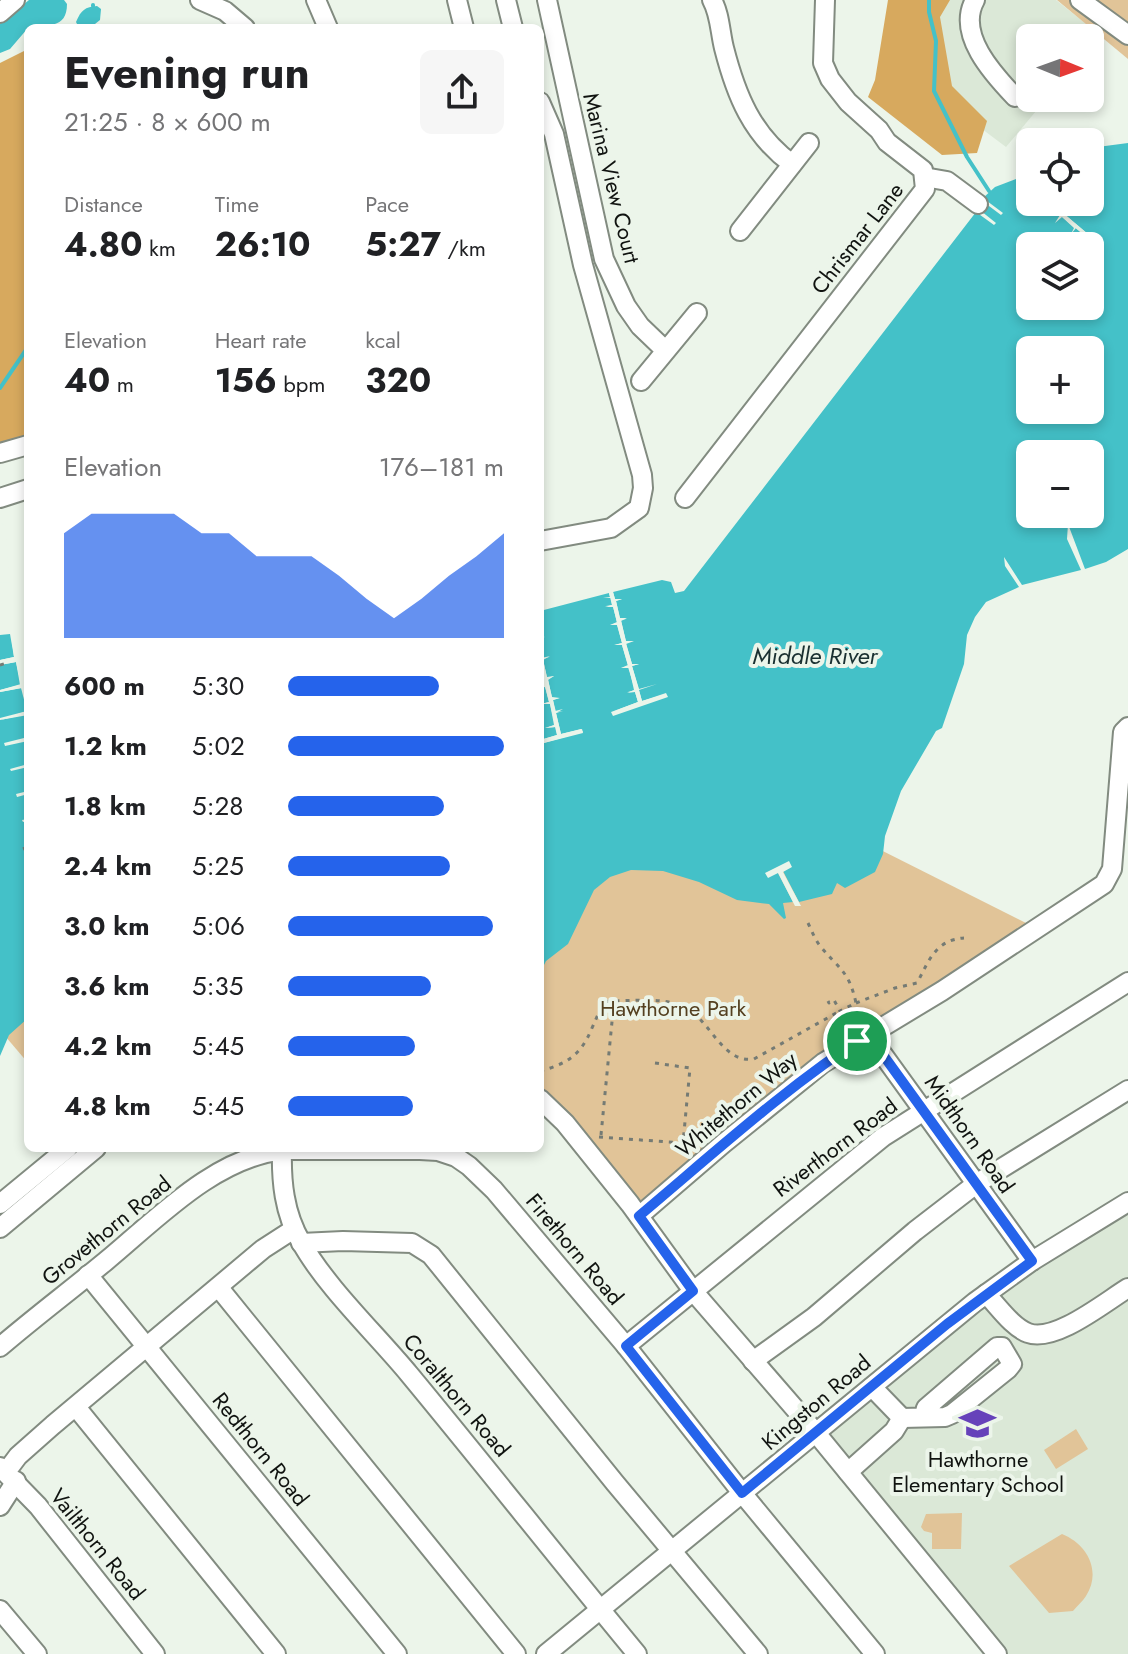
<!DOCTYPE html>
<html lang="en">
<head>
<meta charset="utf-8">
<style>
	:root { --surface:#fff; --page:#f6f6f6; --text:#202124; --muted:#757577; --accent:#2563eb }
	body { margin:0; font-family:Jost,sans-serif; background:var(--page); color:var(--text); height:100vh; display:flex; flex-direction:column; font-size:30px; white-space:nowrap }
	* { box-sizing:border-box; margin:0 }
	p { font-size:26px; color:var(--muted) }
	.icon { flex:none; width:44px; height:44px; fill:none; stroke:currentColor; stroke-width:2; stroke-linecap:round; stroke-linejoin:round }
	.map { position:relative; flex:1; overflow:hidden }
	.side { position:absolute; left:24px; top:24px; width:520px; height:1128px; display:flex; flex-direction:column; background:var(--surface); border-radius:12px; box-shadow:0 4px 12px #0003 }
	.side>* { flex:none }
	.needle { width:52px; rotate:91deg }
	.buttons { position:absolute; left:1016px; top:24px; display:grid; gap:16px }
	.buttons a { display:grid; place-items:center; width:88px; height:88px; border-radius:12px; background:var(--surface); box-shadow:0 4px 12px #0003; font-size:40px }
	.pin { position:absolute; display:grid; place-items:center; width:68px; height:68px; color:#fff; margin:-34px; border:4px solid #fff; border-radius:50%; box-shadow:0 2px 8px #0007 }
	.round { display:grid; place-items:center; flex:none; width:84px; height:84px; border-radius:12px; background:var(--page) }
	.summary { display:flex; align-items:center; justify-content:space-between; height:136px; padding:0 40px }
	h1 { font-size:44px; font-weight:700; line-height:60px }
	.stats { display:grid; grid-template-columns:repeat(3,1fr); gap:12px; height:136px; padding:8px 40px }
	.stats div { display:grid; align-content:center }
	.stats b { font-size:34px; font-weight:700 }
	.stats small { font-size:22px; font-weight:400 }
	.stats p { font-size:22px }
	.chart { height:224px; padding:16px 40px }
	.chart p { display:flex; justify-content:space-between }
	.chart svg { width:100%; height:144px; margin-top:8px; fill:var(--accent); opacity:.7 }
	ul { padding:0 40px; list-style:none; font-size:26px }
	li { display:grid; grid-template-columns:128px 96px 1fr; align-items:center; height:60px }
	li i { height:20px; border-radius:10px; background:var(--accent) }
	.map>svg:first-child { display:block }
	.built { fill:#dbe8d7 }
	.green { fill:#e1c498 }
	.forest { fill:#d7a95e }
	.water { fill:#44c1c8; fill-rule:evenodd }
	.pier { fill:#ecf5ea }
	.lines { fill:none; stroke-linecap:round; stroke-linejoin:round }
	.stream { stroke:#44c1c8; stroke-width:4 }
	.minor-casing { stroke:#828b80; stroke-width:22 }
	.path { stroke:#757b74; stroke-width:3; stroke-dasharray:4 6; stroke-linecap:butt }
	.minor { stroke:#fff; stroke-width:18 }
	.route-casing { stroke:#fff; stroke-width:16 }
	.route { stroke:#2563eb; stroke-width:10 }
	.labels { text-anchor:middle; dominant-baseline:central; stroke-width:8; stroke-linejoin:round; paint-order:stroke }
	.street-label { font-size:22px; fill:#101310; stroke:#ecf5ea }
	.park-label { font-size:22px; fill:#544020; stroke:#ecf5ea }
	.poi-label { font-size:22px; fill:#101310; stroke:#ecf5ea }
	.water-label { font-size:24px; font-style:italic; fill:#1a3031; stroke:#ecf5ea }
</style>
</head>
<body>
<div class="map">
<svg width="1128" height="1654" viewBox="0 0 1128 1654">
	<rect width="100%" height="100%" fill="#ecf5ea"/>
	<!-- built -->
	<g class="built">
		<polygon points="943,0 1056,0 1100,35 1090,47 1090,38 1030,38 1030,98 1047,98 1006,147 978,126 947,91 936,12"/>
		<polygon points="1128,1202 1128,1654 997,1654 816,1433 975,1302"/>
	</g>
	<!-- green -->
	<g class="green">
		<polygon points="1057,0 1128,0 1128,59"/>
		<polygon points="837,828 1030,925 647,1201 631,1200 540,1096 540,905 599,869"/>
		<polygon points="28,993 28,1063 0,1030"/>
		<polygon points="1076,1429 1088,1449 1056,1469 1044,1450"/>
		<polygon points="962,1513 961,1549 932,1549 932,1533 924,1531 921,1527 926,1514"/>
		<path d="M1062 1534C1087 1544 1102 1571 1086 1596 1083 1601 1077 1606 1073 1611L1049 1613 1009 1566Z"/>
	</g>
	<!-- forest -->
	<g class="forest">
		<polygon points="888,0 950,0 940,17 952,86 987,121 977,153 942,155 868,97 875,80"/>
		<polygon points="28,49 28,454 0,462 0,63"/>
	</g>
	<!-- water -->
	<g class="water">
		<path d="M29 0H64L67 4C67 30 46 24 28 28L10 49 0 53V24Z"/>
		<path d="M97 6 101 9 100 20 90 28H79L76 22C81 10 85 7 97 6Z"/>
		<path d="M1128 143V549L1106 562 1085 569 1068 524 1067 539 1081 570 1022 585 1004 557 1005 566 1019 587 986 602 975 617 967 635 964 664 942 728 936 731 901 791 885 836 883 854 875 872 845 888 837 883 832 894 799 902 783 871 789 862 766 873H778L793 902 783 903 786 918 784 919 769 904 737 900 699 882 663 871 631 870 610 877 594 890 568 944 546 961 540 973V744L583 732 581 729 561 734 556 713 563 711 556 712 553 700 559 698H552L548 679 554 676 547 678 543 659 549 657 542 658 540 638 545 637 540 636V611L609 593 612 605 606 606H613L617 623 610 625 617 624 622 643 615 645H622L628 666 621 668 628 667 635 690 628 692H635L638 702 612 712 666 694 642 701 632 666 639 664H632L626 643 633 641 626 642 621 620 626 619H620L616 601 622 599H615L613 592 662 580 671 582 675 593 684 591 976 212 994 225 996 223 976 207 981 200 1001 215 1003 213 983 198 995 187 1016 179 1030 190V202H1044L1090 240 1084 246H1030V306H1090V246L1095 240 1050 202H1090V148ZM1030 350H1090V410H1030ZM1030 454H1090V514H1030Z"/>
		<polygon points="10,634 14,657 0,660 0,635"/>
		<polygon points="16,662 20,685 0,690 0,665"/>
		<polygon points="545,686 549,702 541,704 550,704 555,725 545,728 556,727 557,735 540,740 540,688"/>
		<polygon points="21,688 27,711 0,718 0,692"/>
		<polygon points="27,714 28,737 4,743 5,746 28,741 28,764 10,769 11,771 28,767 28,791 16,794 17,797 28,794 28,819 22,820 23,822 28,821 28,1018 9,1035 0,1056 0,720"/>
	</g>
	<!-- pier -->
	<g class="pier">
		<polygon points="1044,202 1050,202 1095,240 1090,246 1084,246 1089,240 1076,228 1071,234 1074,228 1062,217 1055,223 1060,215"/>
		<polygon points="0,523 5,525 10,582 0,583 0,580 6,579 4,553 0,553 4,550"/>
		<polygon points="613,592 615,599 622,599 616,601 620,618 627,618 621,621 626,641 634,641 626,644 632,664 639,664 632,666 639,689 657,684 639,690 642,701 666,693 668,697 613,716 611,712 638,702 635,692 627,693 634,690 629,668 621,668 628,665 622,645 614,645 622,643 617,625 610,625 617,622 613,607 605,607 612,605 611,598 603,598 610,597 609,593"/>
		<polygon points="14,602 11,605 13,641 28,700 28,715 0,720 27,711 22,688 0,692 0,690 21,684 16,662 0,665 0,660 14,657 8,609 0,609 0,604"/>
		<polygon points="540,648 542,658 550,656 543,660 547,677 554,676 548,680 552,697 560,698 553,700 555,711 563,709 556,713 561,734 582,729 583,733 540,744 540,740 557,735 555,727 545,728 554,725 550,704 541,704 549,702 545,687 540,688 544,685 540,670"/>
		<polygon points="789,861 792,867 783,872 801,906 795,906 778,873 768,878 765,873"/>
	</g>
	<g class="lines">
		<!-- stream -->
		<g class="stream">
			<polyline points="929,0 929,12 936,41 934,91 967,157 989,191"/>
			<polyline points="93,6 93,5"/>
			<polyline points="0,388 28,347"/>
		</g>
		<defs>
			<g id="minor">
				<polyline points="200,0 225,11 245,28"/>
				<polyline points="316,0 328,28"/>
				<polyline points="457,0 464,28"/>
				<polyline points="506,0 513,28"/>
				<polyline points="547,0 604,259 626,306 640,326 665,350"/>
				<path d="M712 0C720 14 720 32 724 48 736 95 752 135 792 164"/>
				<path d="M975 0C956 34 993 74 1015 97"/>
				<polyline points="1080,0 1128,35"/>
				<polyline points="0,13 15,0"/>
				<polyline points="540,102 554,134 583,265 642,475 643,488 639,508 611,528 540,541"/>
				<polyline points="924,177 947,181 978,204"/>
				<polyline points="740,231 809,143"/>
				<polyline points="641,381 697,313"/>
				<polyline points="0,453 28,445"/>
				<polyline points="0,498 28,489"/>
				<polyline points="685,498 925,189 923,170 887,142 879,130 848,102 830,79 823,63 825,0"/>
				<polyline points="868,1034 1032,1261"/>
				<polyline points="540,1099 565,1123 630,1204 693,1291 816,1433 997,1654"/>
				<path d="M282 1148C281 1181 284 1213 301 1242 326 1287 376 1334 409 1374 486 1467 560 1561 637 1654"/>
				<polyline points="0,1204 68,1148"/>
				<polyline points="639,1216 724,1143 823,1063 942,991 1104,884 1112,869 1123,732 1128,727"/>
				<polyline points="0,1228 96,1148"/>
				<polyline points="301,1243 343,1241 412,1243 431,1255 615,1483 758,1654"/>
				<polyline points="88,1275 397,1654"/>
				<polyline points="219,1288 516,1654"/>
				<path d="M986 1294C998 1306 1012 1327 1028 1333 1055 1343 1105 1302 1128 1288"/>
				<polyline points="626,1346 883,1137 1128,982"/>
				<path d="M0 1347C35 1317 71 1290 106 1261 158 1218 213 1159 282 1150H420L438 1151 456 1157 469 1166 494 1190 626 1346 742 1493 875 1654"/>
				<polyline points="753,1361 814,1317 915,1231 976,1184 1128,1090"/>
				<polyline points="872,1387 902,1418 945,1417 952,1414 1008,1369 1012,1364 1002,1347 997,1347 926,1408 924,1416"/>
				<polyline points="76,1407 276,1654"/>
				<polyline points="0,1467 38,1506 155,1654"/>
				<polyline points="6,1472 18,1456 53,1425 263,1249 294,1229"/>
				<polyline points="848,1472 894,1431 902,1418"/>
				<polyline points="0,1506 16,1481"/>
				<polyline points="0,1610 37,1654"/>
				<polyline points="546,1654 975,1302 1032,1261 1128,1202"/>
			</g>
		</defs>
		<!-- minor casing -->
		<use href="#minor" class="minor-casing"/>
		<!-- path -->
		<g class="path">
			<polyline points="0,665 7,663"/>
			<polyline points="23,849 28,847"/>
			<path d="M808 923C812 931 815 940 821 947 840 970 849 971 856 1003L840 1011 834 1000 829 1003 828 1001"/>
			<path d="M856 1003 895 988 917 983C929 961 935 940 964 938"/>
			<polyline points="655,1063 690,1068 683,1143 690,1154"/>
			<path d="M540 1071C567 1064 581 1055 592 1028 597 1017 599 1010 608 1001 631 1001 660 997 682 1006 710 1017 721 1064 754 1059L840 1011 850 1029"/>
			<polyline points="601,1135 614,1001"/>
			<polyline points="599,1137 683,1143"/>
		</g>
		<!-- minor -->
		<use href="#minor" class="minor"/>
	</g>
	<g class="lines">
		<defs>
			<path id="route" d="M868 1034 1032 1261 947 1324 742 1493 626 1346 693 1291 639 1216C714 1153 786 1087 868 1034Z"/>
		</defs>
		<!-- route casing -->
		<use href="#route" class="route-casing"/>
		<!-- route -->
		<use href="#route" class="route"/>
	</g>
	<!-- icons -->
	<defs>
		<symbol id="school-bare" viewBox="-9 -9 18 18"><path d="M0-5L7-2L0 1L-7-2ZM-4 1L0 2.5L4 1V4Q0 6-4 4Z" fill="#6642ba" stroke="#ecf5ea" stroke-width="2.5" paint-order="stroke"/></symbol>
	</defs>
	<g fill-rule="evenodd">
		<use href="#school-bare" x="952" y="1398" width="51" height="51"/>
	</g>
	<g class="labels">
		<!-- street labels -->
		<g class="street-label">
			<text transform="translate(612 178) rotate(76)">Marina View Court</text>
			<text transform="translate(857 238) rotate(-52)">Chrismar Lane</text>
			<text transform="translate(736 1104) rotate(-40)">Whitethorn Way</text>
			<text transform="translate(970 1134) rotate(55)">Midthorn Road</text>
			<text transform="translate(835 1147) rotate(-37)">Riverthorn Road</text>
			<text transform="translate(106 1230) rotate(-39)">Grovethorn Road</text>
			<text transform="translate(575 1249) rotate(50)">Firethorn Road</text>
			<text transform="translate(457 1395) rotate(50)">Coralthorn Road</text>
			<text transform="translate(816 1402) rotate(-40)">Kingston Road</text>
			<text transform="translate(261 1449) rotate(51)">Redthorn Road</text>
			<text transform="translate(98 1544) rotate(51)">Vailthorn Road</text>
		</g>
		<!-- park labels -->
		<g class="park-label">
			<text x="673" y="1008">Hawthorne Park</text>
		</g>
		<!-- poi labels -->
		<g class="poi-label">
			<text x="978" y="1459">Hawthorne<tspan x="978" dy="25">Elementary School</tspan></text>
		</g>
		<!-- water labels -->
		<g class="water-label">
			<text x="815" y="655">Middle River</text>
		</g>
	</g>
</svg>
<div class="buttons">
<a><svg class="needle" viewBox="-14 -14 28 28"><path d="M0-13l5 13h-10z" fill="#e53935"/><path d="M0 13l5-13h-10z" fill="#757577"/></svg></a>
<a><svg class="icon" aria-label="locate" viewBox="0 0 24 24"><circle cx="12" cy="12" r="6"/><path d="M12 2v4M12 18v4M2 12h4M18 12h4"/></svg></a>
<a><svg class="icon" aria-label="layers" viewBox="0 0 24 24"><path d="M12 4l9 5-9 5-9-5zM3 14l9 5 9-5"/></svg></a>
<a>+</a>
<a>−</a>
</div>
<div class="pin" style="left:857px;top:1041px;background:#1e9e55"><svg class="icon" aria-label="arrive" viewBox="0 0 24 24"><path d="M6 21V4h12l-3 4 3 4H6"/></svg></div>
<section class="side">
<div class="summary"><div><h1>Evening run</h1><p>21:25 · 8 × 600 m</p></div><a class="round"><svg class="icon" aria-label="share" viewBox="0 0 24 24"><path d="M12 15V3M7 8l5-5 5 5M5 13v7h14v-7"/></svg></a></div>
<div class="stats">
<div><p>Distance</p><b>4.80<small> km</small></b></div>
<div><p>Time</p><b>26:10</b></div>
<div><p>Pace</p><b>5:27<small> /km</small></b></div>
</div>
<div class="stats">
<div><p>Elevation</p><b>40<small> m</small></b></div>
<div><p>Heart rate</p><b>156<small> bpm</small></b></div>
<div><p>kcal</p><b>320</b></div>
</div>
<div class="chart"><p><span>Elevation</span>176–181 m</p>
<svg viewBox="0 0 160 44" preserveAspectRatio="none"><path d="M0 44V12L10 6L20 6L30 6L40 6L50 12L60 12L70 19L80 19L90 19L100 25L110 32L120 38L130 32L140 25L150 19L160 12V44z"/></svg>
</div>
<ul>
<li><b>600 m</b>5:30<i style="width:70%"></i></li>
<li><b>1.2 km</b>5:02<i style="width:100%"></i></li>
<li><b>1.8 km</b>5:28<i style="width:72%"></i></li>
<li><b>2.4 km</b>5:25<i style="width:75%"></i></li>
<li><b>3.0 km</b>5:06<i style="width:95%"></i></li>
<li><b>3.6 km</b>5:35<i style="width:66%"></i></li>
<li><b>4.2 km</b>5:45<i style="width:59%"></i></li>
<li><b>4.8 km</b>5:45<i style="width:58%"></i></li>
</ul>
</section>
</div>
</body>
</html>
